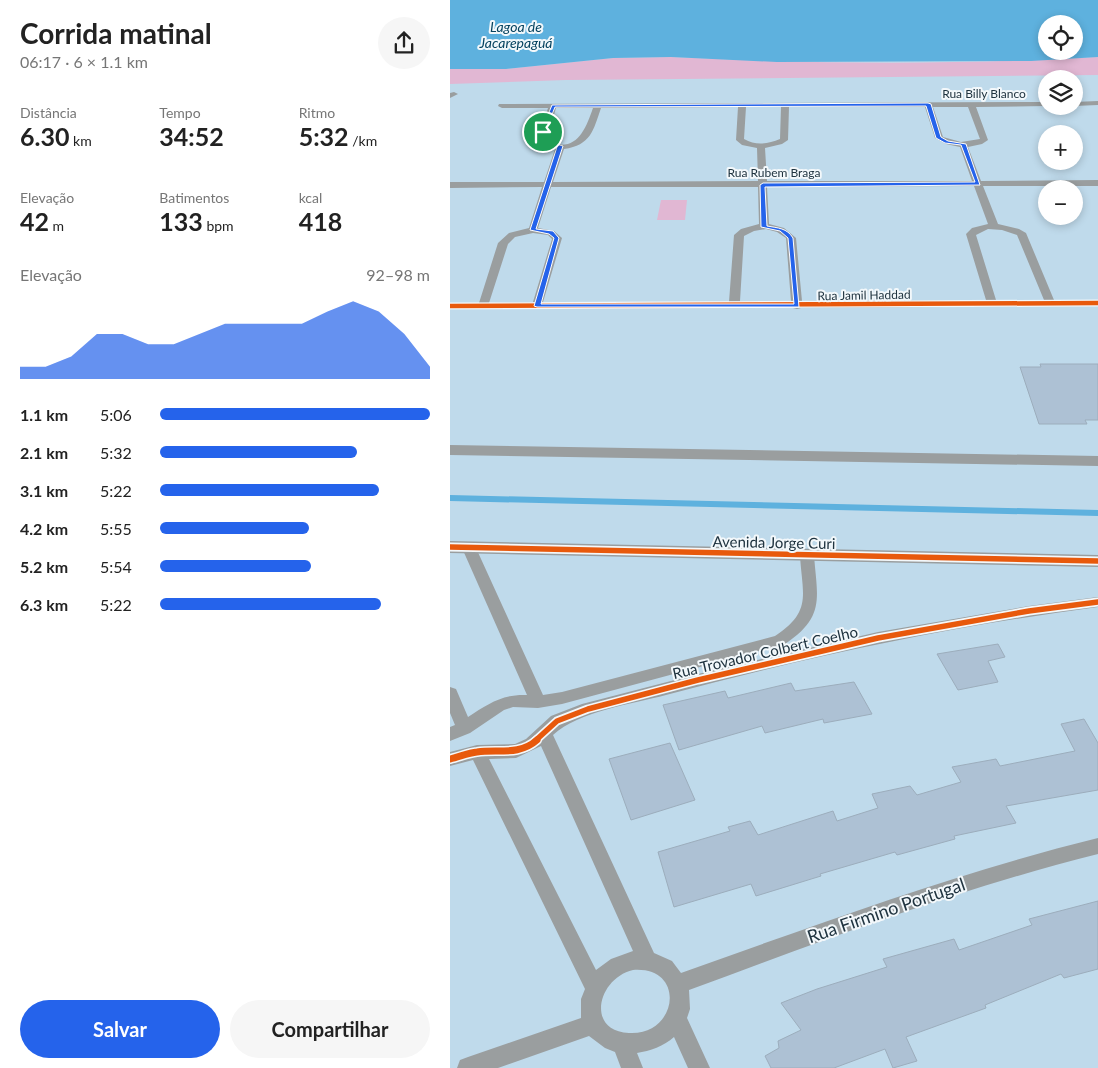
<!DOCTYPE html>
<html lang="pt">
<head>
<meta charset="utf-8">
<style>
	:root { --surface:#fff; --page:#f6f6f6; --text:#222; --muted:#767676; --accent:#2563eb }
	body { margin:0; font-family:Lato,sans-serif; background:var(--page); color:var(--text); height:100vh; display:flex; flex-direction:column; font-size:19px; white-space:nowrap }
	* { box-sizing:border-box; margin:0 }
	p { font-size:16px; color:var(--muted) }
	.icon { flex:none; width:28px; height:28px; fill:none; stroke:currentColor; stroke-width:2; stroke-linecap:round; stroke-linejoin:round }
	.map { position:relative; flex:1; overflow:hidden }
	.details { display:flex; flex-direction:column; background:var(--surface); width:450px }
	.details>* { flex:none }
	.buttons { position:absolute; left:588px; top:15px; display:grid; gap:10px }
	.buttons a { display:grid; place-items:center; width:45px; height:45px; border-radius:50%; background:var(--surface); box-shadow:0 2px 8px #0003; font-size:25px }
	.pin { position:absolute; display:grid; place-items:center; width:42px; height:42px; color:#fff; margin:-21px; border:2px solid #fff; border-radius:50%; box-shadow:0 1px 5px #0007 }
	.round { display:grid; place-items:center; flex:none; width:52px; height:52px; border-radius:26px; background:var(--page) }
	.head { display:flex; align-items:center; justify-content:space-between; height:85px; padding:0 20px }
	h1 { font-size:28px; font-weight:700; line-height:38px }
	.stats { display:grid; grid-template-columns:repeat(3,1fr); gap:8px; height:85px; padding:5px 20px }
	.stats div { display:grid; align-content:center }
	.stats b { font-size:25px; font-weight:700 }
	.stats small { font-size:14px; font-weight:400 }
	.stats p { font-size:14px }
	.chart { height:140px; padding:10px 20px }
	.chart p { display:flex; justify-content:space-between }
	.chart svg { width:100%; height:90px; margin-top:5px; fill:var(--accent); opacity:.7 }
	.button { display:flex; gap:10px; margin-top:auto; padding:10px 20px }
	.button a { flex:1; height:58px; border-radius:30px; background:var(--accent); color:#fff; font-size:20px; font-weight:700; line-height:58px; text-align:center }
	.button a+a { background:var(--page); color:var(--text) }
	ul { padding:0 20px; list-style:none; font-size:16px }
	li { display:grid; grid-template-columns:80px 60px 1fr; align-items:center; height:38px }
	li i { height:12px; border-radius:6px; background:var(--accent) }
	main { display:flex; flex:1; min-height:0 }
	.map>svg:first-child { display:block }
	.green { fill:#e1b7d3 }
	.water { fill:#5eb1de; fill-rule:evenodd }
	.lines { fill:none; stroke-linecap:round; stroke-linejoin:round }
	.stream { stroke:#5eb1de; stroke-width:6 }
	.building { fill:#adc1d4; stroke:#9cadbc }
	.minor { fill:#9a9e9f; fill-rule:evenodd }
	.tertiary { fill:#9a9e9f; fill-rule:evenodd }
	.cycleway-far2-casing { stroke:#f3f8fb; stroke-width:7 }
	.cycleway-far1-casing { stroke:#f3f8fb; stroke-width:9 }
	.cycleway-casing { stroke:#f3f8fb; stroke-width:10 }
	.cycleway-far2 { stroke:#e8590c; stroke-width:4.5 }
	.cycleway-far1 { stroke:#e8590c; stroke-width:5.5 }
	.cycleway { stroke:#e8590c; stroke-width:7 }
	.route { fill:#2563eb; stroke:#fff; fill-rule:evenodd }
	.labels { text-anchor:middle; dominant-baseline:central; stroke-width:4; stroke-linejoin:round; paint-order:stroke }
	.far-street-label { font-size:12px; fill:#203440; stroke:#f3f8fb }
	.far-water-label { font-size:14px; font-style:italic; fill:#064360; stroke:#f3f8fb }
	.street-label { font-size:15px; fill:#203440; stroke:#f3f8fb }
	.near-street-label { font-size:18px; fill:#203440; stroke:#f3f8fb }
</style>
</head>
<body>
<main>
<section class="details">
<div class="head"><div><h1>Corrida matinal</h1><p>06:17 · 6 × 1.1 km</p></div><a class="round"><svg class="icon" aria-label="share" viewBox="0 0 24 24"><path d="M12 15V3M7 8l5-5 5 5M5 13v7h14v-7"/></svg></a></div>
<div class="stats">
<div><p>Distância</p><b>6.30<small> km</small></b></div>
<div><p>Tempo</p><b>34:52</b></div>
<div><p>Ritmo</p><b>5:32<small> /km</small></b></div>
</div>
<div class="stats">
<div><p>Elevação</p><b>42<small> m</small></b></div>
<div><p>Batimentos</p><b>133<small> bpm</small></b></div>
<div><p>kcal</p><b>418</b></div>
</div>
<div class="chart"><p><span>Elevação</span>92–98 m</p>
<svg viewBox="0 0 160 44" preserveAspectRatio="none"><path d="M0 44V38L10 38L20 33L30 22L40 22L50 27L60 27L70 22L80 17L90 17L100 17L110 17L120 11L130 6L140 11L150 22L160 38V44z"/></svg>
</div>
<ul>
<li><b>1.1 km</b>5:06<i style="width:100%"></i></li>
<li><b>2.1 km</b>5:32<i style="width:73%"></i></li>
<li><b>3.1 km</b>5:22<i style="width:81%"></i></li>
<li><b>4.2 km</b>5:55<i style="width:55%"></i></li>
<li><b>5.2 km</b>5:54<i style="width:56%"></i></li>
<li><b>6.3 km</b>5:22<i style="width:82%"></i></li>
</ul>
<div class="button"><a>Salvar</a><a>Compartilhar</a></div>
</section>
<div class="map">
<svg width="648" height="1068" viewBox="0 0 648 1068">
	<rect width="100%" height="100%" fill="#bfdaeb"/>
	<!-- green -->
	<g class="green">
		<path d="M221 57C363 64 506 65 648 57V75L116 80 0 84V69H56L163 58Z"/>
		<polygon points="211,200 237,200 235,220 207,220"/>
	</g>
	<!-- water -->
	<path class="water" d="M0 0H648V57L581 61 327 62 221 57 163 58 56 69H0ZM596 24H624V51H596Z"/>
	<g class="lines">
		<!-- stream -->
		<polyline class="stream" points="0,498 648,513"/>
	</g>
	<!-- building -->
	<g class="building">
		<polygon points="590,364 648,364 648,420 635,420 637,424 589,424 570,367 591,367"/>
		<polygon points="548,644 555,657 538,661 548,682 508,690 487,654"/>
		<polygon points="404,682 422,714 374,723 373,719 315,733 312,726 229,750 213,705 275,691 278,698 341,683 345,691"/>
		<polygon points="634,719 648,743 648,790 556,806 566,823 504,836 505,839 447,855 445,852 370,874 371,876 306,896 301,884 224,907 208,852 280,831 278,827 300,821 308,835 383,811 387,821 428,808 422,794 460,786 467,795 511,782 502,767 546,759 550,766 625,751 611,724"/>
		<polygon points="220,743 245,800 181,820 159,759"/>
		<polygon points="648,901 648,969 614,978 611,974 535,1005 536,1008 456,1037 467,1061 443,1068 435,1049 384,1068 321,1068 315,1056 329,1048 328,1041 351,1030 331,1003 367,989 437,967 433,959 504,939 509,950 582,925 579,919"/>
	</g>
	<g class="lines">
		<!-- minor -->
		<g class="minor">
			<polygon points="4,92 8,94 0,98 0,93"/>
			<polygon points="648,101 648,105 624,106 624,102"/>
			<path d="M596 102V106L526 107 538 140 532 144 518 147 531 181 648 180V186H533L548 224 569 229 576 233 604 300H648V306L351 308 347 309 343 308 0 309V303H29L48 243 59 233 79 228 92 187 0 188V182H94L105 149 95 146 88 142 98 108H52L48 106 49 104ZM288 107 286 140 292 145 307 148 308 181 103 182 114 149C141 145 143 131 151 108ZM296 107H331L330 139C318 144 306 146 294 139ZM339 107H475L485 138 496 144 510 147 522 181H317L315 148 332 144 338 140ZM483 107H518L530 139 511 142 493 137ZM106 108H143C135 131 126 154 96 141ZM524 186 538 224 522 228 516 234 536 300 352 301 346 238 334 228 319 224 317 187ZM101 187H308L309 224 291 229 284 235 279 302H93L112 238 104 231 88 228ZM316 229 327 232 336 238 341 301H290L294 236 304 231ZM538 229 552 230 567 235 594 300H546L526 235ZM83 233 98 235 102 239 83 302 39 303 58 244 65 237Z"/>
			<path d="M19 543 24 545 26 548 93 695 112 692 325 636C363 611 352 594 350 555L352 552H362L364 555C367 597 376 617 335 644L112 704 88 708 63 707 54 710 20 733 0 741V727L5 725 0 713V687L6 689 18 717C38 704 52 694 77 695L12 548 14 545Z"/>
			<path d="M648 597V607C502 626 358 657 216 695 182 704 129 711 103 735L204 953 222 961 231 973C369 924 506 873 648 838V854C508 889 374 940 239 990L240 1009 237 1018 260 1068H238L224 1037C214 1046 200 1051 187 1053L193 1068H171L165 1052 155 1048 139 1036 48 1068H7L10 1060 18 1057 131 1018V999L135 989 23 760 0 766V752L27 745 65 744 76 739 101 716 132 704 248 674 428 632 579 606ZM91 746 183 951 161 959 146 970 39 759 66 758ZM183 970C237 966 228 1036 179 1033 135 1031 148 978 183 970Z"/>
		</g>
		<!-- tertiary -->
		<g class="tertiary">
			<polygon points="0,445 648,456 648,466 0,455"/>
			<polygon points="0,541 648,555 648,567 0,553"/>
		</g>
		<defs>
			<polyline id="cycleway-far2" points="0,306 648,303"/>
			<g id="cycleway-far1">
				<polyline points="0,547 648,561"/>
				<polyline points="85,741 107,721 138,709 248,680 428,638 579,611 648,602"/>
			</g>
			<path id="cycleway" d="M0 759C9 757 18 753 27 752 48 749 69 756 87 740"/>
		</defs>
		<!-- cycleway-far2 casing -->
		<use href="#cycleway-far2" class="cycleway-far2-casing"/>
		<!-- cycleway-far1 casing -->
		<use href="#cycleway-far1" class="cycleway-far1-casing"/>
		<!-- cycleway casing -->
		<use href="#cycleway" class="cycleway-casing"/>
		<!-- cycleway-far2 -->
		<use href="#cycleway-far2" class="cycleway-far2"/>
		<!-- cycleway-far1 -->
		<use href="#cycleway-far1" class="cycleway-far1"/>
		<!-- cycleway -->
		<use href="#cycleway" class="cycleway"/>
	</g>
	<!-- route -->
	<path class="route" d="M478 103 481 104 491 137 498 141 516 144 530 185 315 187 317 226C328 228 337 228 343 238L349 307H87L84 306 104 238 99 234 80 230 107 147 90 142 91 132 102 105ZM476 106 486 138 495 143 511 145 525 182 313 183 310 185 311 227 330 231 338 238 344 304H91L109 238 103 231 86 229 113 146 95 141V132L105 107Z"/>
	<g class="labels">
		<!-- far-street labels -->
		<g class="far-street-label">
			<text x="534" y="93">Rua Billy Blanco</text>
			<text x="324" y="172">Rua Rubem Braga</text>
			<text transform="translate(414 295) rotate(-1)">Rua Jamil Haddad</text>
		</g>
		<!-- far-water labels -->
		<g class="far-water-label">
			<text x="66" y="26">Lagoa de<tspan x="66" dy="16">Jacarepaguá</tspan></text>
		</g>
		<!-- street labels -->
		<g class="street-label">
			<text transform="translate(324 542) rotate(1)">Avenida Jorge Curi</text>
			<text transform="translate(315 652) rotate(-13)">Rua Trovador Colbert Coelho</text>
		</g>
		<!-- near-street labels -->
		<g class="near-street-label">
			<text transform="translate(436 910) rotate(-19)">Rua Firmino Portugal</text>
		</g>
	</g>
</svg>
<div class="buttons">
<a><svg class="icon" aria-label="locate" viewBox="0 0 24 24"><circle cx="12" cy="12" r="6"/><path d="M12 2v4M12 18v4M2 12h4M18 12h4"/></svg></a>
<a><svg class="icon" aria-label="layers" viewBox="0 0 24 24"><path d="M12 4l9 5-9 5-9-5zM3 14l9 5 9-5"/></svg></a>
<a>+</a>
<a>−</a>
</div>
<div class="pin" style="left:93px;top:132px;background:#1e9e55"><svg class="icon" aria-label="arrive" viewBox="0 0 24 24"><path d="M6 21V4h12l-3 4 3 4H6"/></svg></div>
</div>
</main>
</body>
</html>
